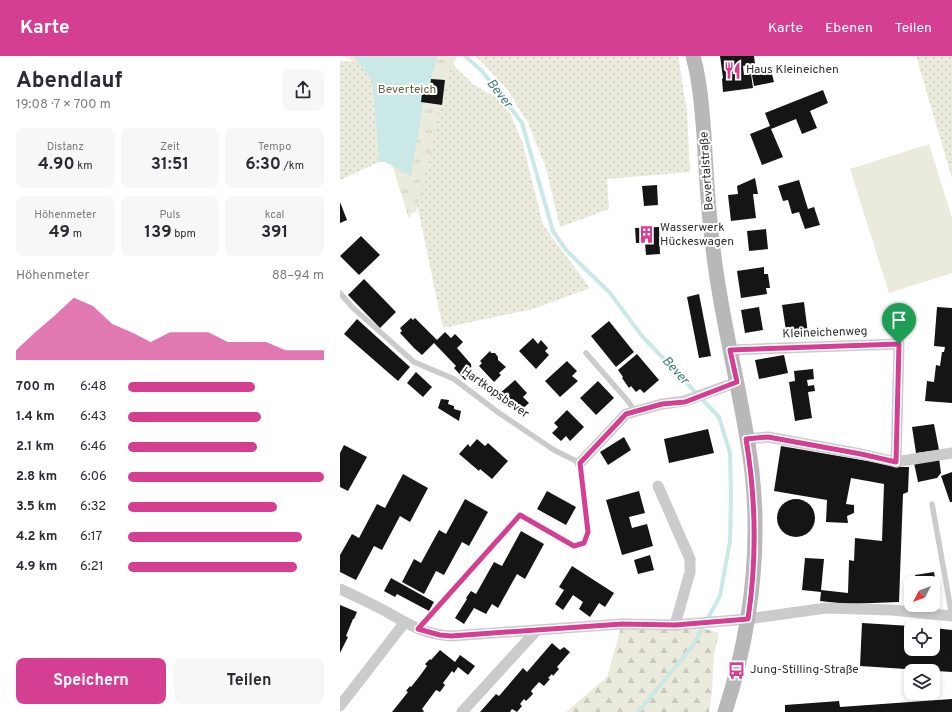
<!DOCTYPE html>
<html lang="de">
<head>
<meta charset="utf-8">
<style>
	:root { --surface:#fff; --page:#f7f7f7; --text:#2b2b33; --muted:#7c7c81; --accent:#d53f92 }
	body { margin:0; font-family:Overpass,sans-serif; background:var(--page); color:var(--text); height:100vh; display:flex; flex-direction:column; font-size:15px; white-space:nowrap }
	* { box-sizing:border-box; margin:0 }
	p { font-size:13px; color:var(--muted) }
	.icon { flex:none; width:22px; height:22px; fill:none; stroke:currentColor; stroke-width:2; stroke-linecap:round; stroke-linejoin:round }
	.map { position:relative; flex:1; overflow:hidden }
	.sheet { display:flex; flex-direction:column; background:var(--surface); width:340px }
	.sheet>* { flex:none }
	.needle { width:26px; rotate:229deg }
	.buttons { position:absolute; left:564px; top:520px; display:grid; gap:8px }
	.buttons a { display:grid; place-items:center; width:36px; height:36px; border-radius:8px; background:var(--surface); box-shadow:0 2px 6px #0003; font-size:20px }
	.pin { position:absolute; display:grid; place-items:center; width:34px; height:34px; color:#fff; margin:-41px -17px; border-radius:50% 50% 50% 0; rotate:-45deg; box-shadow:0 0 4px #0007 }
	.pin .icon { rotate:45deg }
	.round { display:grid; place-items:center; flex:none; width:42px; height:42px; border-radius:8px; background:var(--page) }
	.head { display:flex; align-items:center; justify-content:space-between; height:68px; padding:0 16px }
	h1 { font-size:22px; font-weight:700; line-height:30px }
	.metrics { display:grid; grid-template-columns:repeat(3,1fr); gap:6px; height:68px; padding:4px 16px }
	.metrics div { display:grid; align-content:center; border-radius:8px; background:var(--page); text-align:center }
	.metrics b { font-size:17px; font-weight:700 }
	.metrics small { font-size:11px; font-weight:400 }
	.metrics p { font-size:11px }
	.chart { height:112px; padding:8px 16px }
	.chart p { display:flex; justify-content:space-between }
	.chart svg { width:100%; height:72px; margin-top:4px; fill:var(--accent); opacity:.7 }
	.cta { display:flex; gap:8px; margin-top:auto; padding:8px 16px }
	.cta a { flex:1; height:46px; border-radius:8px; background:var(--accent); color:#fff; font-size:16px; font-weight:700; line-height:46px; text-align:center }
	.cta a+a { background:var(--page); color:var(--text) }
	ul { padding:0 16px; list-style:none; font-size:13px }
	li { display:grid; grid-template-columns:64px 48px 1fr; align-items:center; height:30px }
	li i { height:10px; border-radius:5px; background:var(--accent) }
	header { display:flex; align-items:center; gap:24px; box-sizing:border-box; height:56px; padding:0 20px; background:var(--accent); color:#fff }
	header strong { font-size:19px }
	nav { display:flex; gap:22px; margin-inline-start:auto; font-size:14px }
	main { display:flex; flex:1; min-height:0 }
	.map>svg:first-child { display:block }
	.grass { fill:url(#grass-dots) }
	.forest { fill:url(#forest-firs) }
	.park { fill:url(#park-tufts) }
	.pitch { fill:#eaeadd }
	.water { fill:#cae8e6 }
	.lines { fill:none; stroke-linecap:round; stroke-linejoin:round }
	.stream { stroke:#cae8e6; stroke-width:4 }
	.building { fill:#151515 }
	.lane { stroke:#cbcbcb; stroke-width:5.5 }
	.street { stroke:#cbcbcb; stroke-width:11 }
	.secondary { stroke:#b8b8b8; stroke-width:15 }
	.route-casing { stroke:#fff; stroke-width:8 }
	.route { stroke:#d53f92; stroke-width:5 }
	.labels { text-anchor:middle; dominant-baseline:central; stroke-width:4; stroke-linejoin:round; paint-order:stroke }
	.poi-label { font-size:12px; fill:#2e2e2e; stroke:#fff; text-anchor:start }
	.park-label { font-size:12px; fill:#63653f; stroke:#fff }
	.street-label { font-size:12px; fill:#2e2e2e; stroke:#fff }
	.water-label { font-size:13px; font-style:italic; fill:#3e7d77; stroke:#fff }
</style>
</head>
<body>
<header>
<strong>Karte</strong>
<nav><a>Karte</a><a>Ebenen</a><a>Teilen</a></nav>
</header>
<main>
<section class="sheet">
<div class="head"><div><h1>Abendlauf</h1><p>19:08 · 7 × 700 m</p></div><a class="round"><svg class="icon" aria-label="share" viewBox="0 0 24 24"><path d="M12 15V3M7 8l5-5 5 5M5 13v7h14v-7"/></svg></a></div>
<div class="metrics">
<div><p>Distanz</p><b>4.90<small> km</small></b></div>
<div><p>Zeit</p><b>31:51</b></div>
<div><p>Tempo</p><b>6:30<small> /km</small></b></div>
</div>
<div class="metrics">
<div><p>Höhenmeter</p><b>49<small> m</small></b></div>
<div><p>Puls</p><b>139<small> bpm</small></b></div>
<div><p>kcal</p><b>391</b></div>
</div>
<div class="chart"><p><span>Höhenmeter</span>88–94 m</p>
<svg viewBox="0 0 160 44" preserveAspectRatio="none"><path d="M0 44V38L10 27L20 17L30 6L40 11L50 22L60 27L70 33L80 27L90 27L100 27L110 33L120 33L130 33L140 38L150 38L160 38V44z"/></svg>
</div>
<ul>
<li><b>700 m</b>6:48<i style="width:65%"></i></li>
<li><b>1.4 km</b>6:43<i style="width:68%"></i></li>
<li><b>2.1 km</b>6:46<i style="width:66%"></i></li>
<li><b>2.8 km</b>6:06<i style="width:100%"></i></li>
<li><b>3.5 km</b>6:32<i style="width:76%"></i></li>
<li><b>4.2 km</b>6:17<i style="width:89%"></i></li>
<li><b>4.9 km</b>6:21<i style="width:86%"></i></li>
</ul>
<div class="cta"><a>Speichern</a><a>Teilen</a></div>
</section>
<div class="map">
<svg width="612" height="656" viewBox="0 0 612 656">
	<defs>
		<pattern id="grass-dots" width="8" height="8" patternUnits="userSpaceOnUse"><rect width="8" height="8" fill="#eaeadd"/><path d="M2 2h.1M6 6h.1" fill="none" stroke="#c9c9be" stroke-width="1.8" stroke-linecap="round"/></pattern>
		<pattern id="forest-firs" width="22" height="20" patternUnits="userSpaceOnUse"><rect width="22" height="20" fill="#eaeadd"/><path d="M5 1l3.5 6h-7zM16 11l3.5 6h-7z" fill="#c9c9be"/></pattern>
		<pattern id="park-tufts" width="24" height="20" patternUnits="userSpaceOnUse"><rect width="24" height="20" fill="#eaeadd"/><path d="M3 7l-1-3M5 7V3M7 7l1-3M15 17l-1-3M17 17v-4M19 17l1-3" fill="none" stroke="#c9c9be"/></pattern>
	</defs>
	<rect width="100%" height="100%" fill="#fff"/>
	<!-- grass -->
	<g class="grass">
		<polygon points="104,0 134,29 154,40 171,59 183,88 203,169 250,232 193,253 103,272 71,120"/>
		<polygon points="136,0 338,0 347,56 350,116 267,123 269,153 220,171 206,112 188,67 167,33"/>
		<polygon points="576,0 612,0 612,122"/>
		<polygon points="0,5 19,6 32,25 39,106 0,124"/>
	</g>
	<!-- forest -->
	<polygon class="forest" points="282,568 349,568 379,577 374,599 372,636 369,656 226,656 267,621"/>
	<!-- park -->
	<polygon class="park" points="4,0 117,0 100,44 95,76 76,156 72,157 69,163 47,93 28,17 19,9"/>
	<!-- pitch -->
	<polygon class="pitch" points="589,88 612,162 612,217 549,237 510,113"/>
	<!-- water -->
	<polygon class="water" points="14,0 98,0 91,22 85,36 71,120 45,106 39,106 32,25"/>
	<g class="lines">
		<!-- stream -->
		<polyline class="stream" points="125,0 142,15 182,67 213,175 226,194 270,237 302,280 379,361 390,397 391,440 390,485 380,540 352,591 298,656"/>
	</g>
	<!-- building -->
	<g class="building">
		<polygon points="380,0 414,0 415,8 403,10 404,19 411,18 413,32 383,36 382,23 383,22"/>
		<polygon points="430,10 434,26 414,30 411,14"/>
		<polygon points="91,23 105,24 102,49 81,46 83,30 90,31"/>
		<polygon points="483,34 488,47 470,55 477,72 462,78 456,63 431,73 443,101 422,109 410,78 430,70 425,57"/>
		<polygon points="415,122 418,138 413,138 416,162 391,165 388,139 398,138 397,130"/>
		<polygon points="459,124 468,153 474,151 480,169 465,173 459,156 452,158 448,144 443,145 438,130"/>
		<polygon points="317,129 318,149 304,150 302,130"/>
		<polygon points="0,146 7,164 0,167"/>
		<polygon points="319,171 320,198 306,199 305,187 296,187 295,172"/>
		<polygon points="426,173 428,193 409,195 407,175"/>
		<polygon points="21,180 40,199 19,219 0,200"/>
		<polygon points="424,211 424,218 428,218 430,232 426,232 427,238 401,242 397,215"/>
		<polygon points="24,223 56,256 40,272 8,239"/>
		<polygon points="359,238 371,300 359,302 347,241"/>
		<polygon points="464,246 468,278 447,281 442,249"/>
		<polygon points="419,251 423,274 405,277 401,254"/>
		<polygon points="597,251 612,252 612,347 585,345 587,325 594,326 596,309 600,310 602,296 604,296 605,291 594,290"/>
		<polygon points="71,262 73,264 75,262 97,284 105,276 111,282 115,278 123,286 117,292 131,308 132,318 125,324 114,312 116,310 94,287 82,299 74,292 60,277 62,275 60,272"/>
		<polygon points="17,263 70,311 58,325 4,278"/>
		<polygon points="269,265 294,296 276,311 251,280"/>
		<polygon points="193,282 198,288 201,284 208,292 205,295 209,299 196,313 179,295"/>
		<polygon points="150,295 151,297 155,297 158,301 158,304 166,311 159,317 161,319 154,326 139,310 142,307 140,305"/>
		<polygon points="297,298 319,324 304,337 300,333 296,336 291,330 289,332 282,322 283,321 278,314"/>
		<polygon points="444,299 448,317 419,323 415,304"/>
		<polygon points="227,305 237,315 232,320 238,325 220,341 205,325"/>
		<polygon points="473,313 474,323 467,324 468,330 474,329 475,335 468,336 472,362 455,365 449,326 455,325 454,315"/>
		<polygon points="76,316 92,331 83,341 67,327"/>
		<polygon points="175,324 187,337 183,341 189,347 179,356 173,349 172,351 159,338"/>
		<polygon points="258,325 274,342 256,359 240,342"/>
		<polygon points="101,343 109,344 108,348 114,350 114,353 121,355 119,365 98,352"/>
		<polygon points="227,354 244,371 230,385 226,380 221,385 212,377 218,371 214,367"/>
		<polygon points="594,368 599,394 576,397 572,371"/>
		<polygon points="368,373 374,397 329,407 324,383"/>
		<polygon points="284,381 291,394 268,409 260,396"/>
		<polygon points="137,383 145,390 148,387 168,405 152,423 140,413 139,415 119,398 128,388 130,391"/>
		<polygon points="4,389 27,401 8,435 0,431 0,397"/>
		<polygon points="441,390 562,411 569,411 568,436 563,438 559,546 507,548 480,545 481,536 462,534 465,502 484,503 481,534 508,537 509,504 514,505 515,482 542,485 544,428 511,422 506,448 514,449 514,457 507,460 508,467 486,466 487,444 434,435"/>
		<polygon points="599,402 601,417 597,422 578,426 574,407"/>
		<polygon points="612,416 612,446 610,446 601,420"/>
		<polygon points="63,418 88,432 70,466 60,460 42,494 34,490 16,524 0,516 0,499 12,478 19,482 37,448 45,452"/>
		<polygon points="207,435 236,451 226,469 197,453"/>
		<polygon points="299,435 305,457 289,461 292,472 307,468 313,490 282,499 266,444"/>
		<polygon points="125,443 148,456 129,490 122,486 104,519 96,515 84,538 62,526 74,503 81,507 99,474 106,478"/>
		<circle cx="456" cy="462" r="19"/>
		<polygon points="181,475 204,488 185,523 177,518 158,552 152,548 146,558 134,552 124,568 115,562 127,543 126,542 131,535 136,538 154,506 162,510"/>
		<polygon points="310,499 314,514 298,518 294,504"/>
		<polygon points="232,510 274,537 265,551 259,547 250,561 239,553 243,546 233,539 223,554 215,548 224,534 219,531"/>
		<polygon points="594,516 598,538 593,539 593,527 576,527 575,519"/>
		<polygon points="51,522 94,546 89,555 57,538 55,541 44,535"/>
		<polygon points="0,549 17,556 14,563 13,563 6,580 8,581 0,597"/>
		<polygon points="522,567 571,570 571,593 593,593 593,572 612,574 612,616 520,610"/>
		<polygon points="212,587 220,594 224,591 230,596 217,611 219,613 213,620 212,618 208,622 210,623 204,630 199,626 191,635 193,638 186,645 184,643 180,648 182,650 177,656 172,653 170,656 140,656 156,638 159,640 183,612 187,616"/>
		<polygon points="100,594 115,606 120,599 135,610 128,619 118,611 114,617 112,615 103,627 105,629 100,636 96,634 82,653 84,655 83,656 52,656 68,636 66,635 70,630 71,631 79,621 87,610 85,608 90,603 91,604"/>
		<polygon points="612,643 612,656 445,656 445,649 499,645 500,651"/>
	</g>
	<g class="lines">
		<!-- lane -->
		<g class="lane">
			<polyline points="0,237 12,251 74,306 114,323 159,357 214,394 240,407 248,476 244,487 234,489 179,459 78,573"/>
			<polyline points="246,297 287,344 295,355"/>
			<polyline points="592,448 612,560"/>
		</g>
		<!-- street -->
		<g class="street">
			<polyline points="390,294 559,288 556,406 612,397"/>
			<polyline points="407,383 428,381 521,398 556,406"/>
			<polyline points="240,407 286,358 322,348 345,345 397,326"/>
			<polyline points="318,430 350,503 350,516 335,569"/>
			<path d="M0 533C15 540 30 547 45 555 68 568 83 578 111 580L282 568 335 569 408 563 486 552 552 554 612 560"/>
			<polyline points="0,650 65,566"/>
			<polyline points="122,656 196,575"/>
		</g>
		<!-- secondary -->
		<path class="secondary" d="M353 0C360 25 362 53 364 79 366 117 368 155 373 192 381 267 403 341 412 416 421 498 410 578 385 656"/>
	</g>
	<g class="lines">
		<defs>
			<path id="route" d="M559 288 556 406 521 398 428 381 406 383C416 443 417 503 408 563L335 569 282 568 111 580 100 579 78 573 180 459 234 490 244 487 248 476 240 407 286 358 322 348 345 346 397 326 390 294Z"/>
		</defs>
		<!-- route casing -->
		<use href="#route" class="route-casing"/>
		<!-- route -->
		<use href="#route" class="route"/>
	</g>
	<!-- icons -->
	<defs>
		<symbol id="restaurant-bare" viewBox="-9 -9 18 18"><path d="M-5-6h1v4h1v-4h1v4h1v-4h1v5L-1.5 .5V6h-2V.5L-5-1ZM5-6V6H3V1.5H1.5Q1.5-4 5-6Z" fill="#d53f92" stroke="#fff" stroke-width="2.5" paint-order="stroke"/></symbol>
		<symbol id="building-bare" viewBox="-9 -9 18 18"><path d="M-4-6H4V6H1V3H-1V6H-4ZM-2.5-4.3h1.7v1.8h-1.7ZM.8-4.3h1.7v1.8H.8ZM-2.5-1h1.7V.8h-1.7ZM.8-1h1.7V.8H.8Z" fill="#d53f92" stroke="#fff" stroke-width="2.5" paint-order="stroke"/></symbol>
		<symbol id="bus-bare" viewBox="-9 -9 18 18"><path d="M-5-6H5V4H4V6H2V4H-2V6H-4V4H-5ZM-3.5-4V0h7V-4ZM-3.5 1.2v1.5H-2V1.2ZM2 1.2v1.5H3.5V1.2Z" fill="#d53f92" stroke="#fff" stroke-width="2.5" paint-order="stroke"/></symbol>
	</defs>
	<g fill-rule="evenodd">
		<use href="#restaurant-bare" x="380" y="2" width="25" height="25"/>
		<use href="#building-bare" x="294" y="166" width="25" height="25"/>
		<use href="#bus-bare" x="384" y="602" width="25" height="25"/>
	</g>
	<g class="labels">
		<!-- poi labels -->
		<g class="poi-label">
			<text x="406" y="14">Haus Kleineichen</text>
			<text x="320" y="172">Wasserwerk<tspan x="320" dy="14">Hückeswagen</tspan></text>
			<text x="410" y="614">Jung-Stilling-Straße</text>
		</g>
		<!-- park labels -->
		<g class="park-label">
			<text x="67" y="34">Beverteich</text>
		</g>
		<!-- street labels -->
		<g class="street-label">
			<text transform="translate(367 115) rotate(-94)">Bevertalstraße</text>
			<text transform="translate(485 277) rotate(-2)">Kleineichenweg</text>
			<text transform="translate(155 337) rotate(35)">Hartkopsbever</text>
		</g>
		<!-- water labels -->
		<g class="water-label">
			<text transform="translate(159 38) rotate(52)">Bever</text>
			<text transform="translate(335 315) rotate(47)">Bever</text>
		</g>
	</g>
</svg>
<div class="buttons">
<a><svg class="needle" viewBox="-14 -14 28 28"><path d="M0-13l5 13h-10z" fill="#e53935"/><path d="M0 13l5-13h-10z" fill="#7c7c81"/></svg></a>
<a><svg class="icon" aria-label="locate" viewBox="0 0 24 24"><circle cx="12" cy="12" r="6"/><path d="M12 2v4M12 18v4M2 12h4M18 12h4"/></svg></a>
<a><svg class="icon" aria-label="layers" viewBox="0 0 24 24"><path d="M12 4l9 5-9 5-9-5zM3 14l9 5 9-5"/></svg></a>
</div>
<div class="pin" style="left:559px;top:288px;background:#1e9e55"><svg class="icon" aria-label="arrive" viewBox="0 0 24 24"><path d="M6 21V4h12l-3 4 3 4H6"/></svg></div>
</div>
</main>
</body>
</html>
